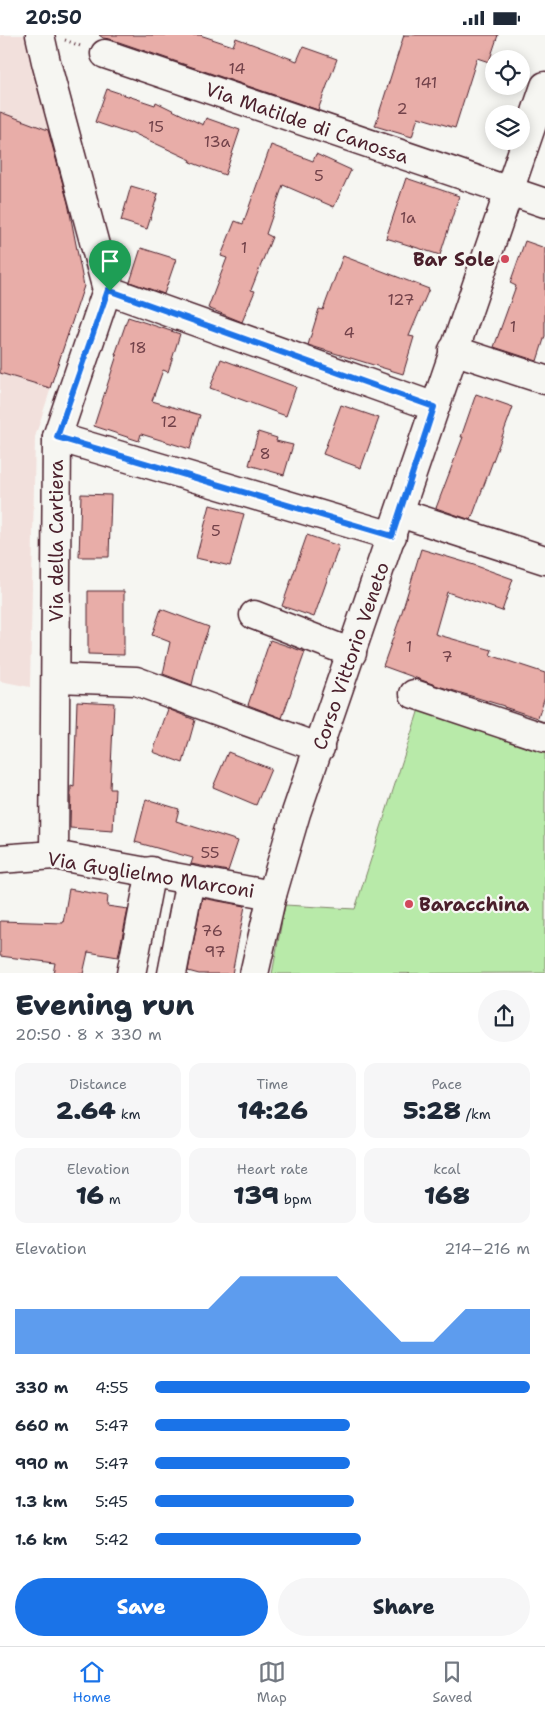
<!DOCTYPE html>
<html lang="en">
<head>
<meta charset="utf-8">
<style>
	:root { --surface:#fff; --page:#f6f6f7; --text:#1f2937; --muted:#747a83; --line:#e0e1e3; --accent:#1a73e8 }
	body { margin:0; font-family:"Shantell Sans",sans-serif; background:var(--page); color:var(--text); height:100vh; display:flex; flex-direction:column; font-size:19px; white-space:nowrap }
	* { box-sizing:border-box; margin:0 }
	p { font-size:16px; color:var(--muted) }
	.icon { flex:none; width:28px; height:28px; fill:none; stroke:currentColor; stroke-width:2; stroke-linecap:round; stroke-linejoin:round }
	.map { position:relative; height:938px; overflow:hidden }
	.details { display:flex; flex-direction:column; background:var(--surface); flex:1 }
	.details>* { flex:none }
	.fabs { position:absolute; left:485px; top:15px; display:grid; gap:10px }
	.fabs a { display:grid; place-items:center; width:45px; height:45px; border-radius:50%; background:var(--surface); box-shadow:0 2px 12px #0003; font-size:25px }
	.pin { position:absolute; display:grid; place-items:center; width:42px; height:42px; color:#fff; margin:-51px -21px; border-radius:50% 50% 50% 0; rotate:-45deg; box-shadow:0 0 5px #0007 }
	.pin .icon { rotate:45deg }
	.round { display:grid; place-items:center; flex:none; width:52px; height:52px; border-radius:26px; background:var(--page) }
	.head { display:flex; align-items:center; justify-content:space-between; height:85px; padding:0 15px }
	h1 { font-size:28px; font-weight:800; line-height:38px }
	.figures { display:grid; grid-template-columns:repeat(3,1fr); gap:8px; height:85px; padding:5px 15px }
	.figures div { display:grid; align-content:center; border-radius:12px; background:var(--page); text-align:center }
	.figures b { font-size:25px; font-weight:800 }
	.figures small { font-size:14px; font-weight:400 }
	.figures p { font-size:14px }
	.chart { height:140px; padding:10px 15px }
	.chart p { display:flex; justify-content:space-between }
	.chart svg { width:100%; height:90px; margin-top:5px; fill:var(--accent); opacity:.7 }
	.primary-button { display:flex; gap:10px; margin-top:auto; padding:10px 15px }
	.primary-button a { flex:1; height:58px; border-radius:30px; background:var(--accent); color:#fff; font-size:20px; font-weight:800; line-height:58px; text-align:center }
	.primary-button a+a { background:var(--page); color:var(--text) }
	ul { padding:0 15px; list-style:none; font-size:16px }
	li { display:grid; grid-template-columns:80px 60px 1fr; align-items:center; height:38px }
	li i { height:12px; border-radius:6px; background:var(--accent) }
	.status { display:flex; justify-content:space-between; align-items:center; height:35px; padding:0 25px; background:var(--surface); direction:ltr }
	.status svg { height:14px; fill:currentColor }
	.tab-bar { display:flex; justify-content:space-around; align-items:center; height:70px; border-top:1px solid var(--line); background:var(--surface); font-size:14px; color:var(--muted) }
	.tab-bar a { display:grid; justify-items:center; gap:2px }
	.tab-bar .on { color:var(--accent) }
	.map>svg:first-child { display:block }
	.built { fill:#f2e0dc }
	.green { fill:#b8eaa9; stroke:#81846a }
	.building { fill:#e8ada8; stroke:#4a1f2b }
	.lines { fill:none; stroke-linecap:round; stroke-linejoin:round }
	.minor-casing { stroke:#4a1f2b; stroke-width:31 }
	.path { stroke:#4a1f2b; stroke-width:3; stroke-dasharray:1 4; stroke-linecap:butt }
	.minor { stroke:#f6f6f2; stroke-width:28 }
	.route-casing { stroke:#fff; stroke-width:10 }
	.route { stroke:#1a73e8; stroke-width:6 }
	.poi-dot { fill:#d1495b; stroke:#f6f6f2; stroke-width:2 }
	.labels { text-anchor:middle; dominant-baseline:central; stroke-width:4.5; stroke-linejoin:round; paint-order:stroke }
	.number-label { font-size:16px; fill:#72424a }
	.street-label { font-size:19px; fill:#4a1f2b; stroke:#f6f6f2 }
	.poi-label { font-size:19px; font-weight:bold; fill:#4a1f2b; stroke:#f6f6f2; text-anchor:end }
</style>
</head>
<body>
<div class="status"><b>20:50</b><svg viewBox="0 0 49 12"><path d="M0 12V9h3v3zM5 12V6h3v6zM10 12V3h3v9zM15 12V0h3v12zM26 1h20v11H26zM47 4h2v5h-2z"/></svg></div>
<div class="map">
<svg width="545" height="939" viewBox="0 0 545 939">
	<rect width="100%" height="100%" fill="#f6f6f2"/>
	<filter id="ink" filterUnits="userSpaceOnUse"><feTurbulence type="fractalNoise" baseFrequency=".02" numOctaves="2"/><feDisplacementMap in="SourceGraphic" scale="10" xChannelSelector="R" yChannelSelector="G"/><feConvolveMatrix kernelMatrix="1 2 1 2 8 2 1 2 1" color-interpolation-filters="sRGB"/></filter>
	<g filter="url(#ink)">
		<!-- built -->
		<polygon class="built" points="0,0 29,0 53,97 84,251 35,402 30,652 0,646"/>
		<!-- green -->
		<polygon class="green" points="419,674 545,718 545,938 272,939 285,870 355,874"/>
		<!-- building -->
		<g class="building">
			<polygon points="99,0 200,0 233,11 236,3 297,26 303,12 337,24 318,75 110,4 103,3"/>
			<polygon points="404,0 498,0 489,27 477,23 455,93 418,82 412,102 375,91"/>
			<polygon points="107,54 155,70 156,67 203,90 206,83 240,95 225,140 190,127 191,125 131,97 130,99 95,87"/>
			<polygon points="0,77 48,95 68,168 84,251 50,353 0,338"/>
			<polygon points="271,110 313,126 316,119 351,135 334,172 283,150 266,199 272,202 251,255 255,256 242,287 208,273 227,223 221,221 235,186 243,189"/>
			<polygon points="406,143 459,161 440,220 386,203"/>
			<polygon points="131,151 158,159 147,194 121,186"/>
			<polygon points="525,206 545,213 545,301 537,326 494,312 516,251 510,248"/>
			<polygon points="141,213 176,224 164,259 130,247"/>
			<polygon points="343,221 429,254 409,301 414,302 403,339 308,310 319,274 323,275"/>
			<polygon points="128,282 180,299 168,337 163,335 152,366 200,380 190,414 141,399 139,406 94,391 117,320 115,320"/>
			<polygon points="221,324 296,352 286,381 210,353"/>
			<polygon points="476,359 513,372 471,485 436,473 463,402 461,402"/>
			<polygon points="341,370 379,383 361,433 323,419"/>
			<polygon points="258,397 277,403 276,406 293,410 284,440 249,430"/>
			<polygon points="81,459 111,460 109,522 79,522"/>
			<polygon points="210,470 244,479 230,531 196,523"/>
			<polygon points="307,500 339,511 314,582 282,571"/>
			<polygon points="421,514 471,529 513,544 502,576 447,557 435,599 492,615 490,620 545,638 545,661 538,683 504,672 504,671 438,651 383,631 401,580"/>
			<polygon points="88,556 124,556 124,620 88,619"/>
			<polygon points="161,574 209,592 199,619 192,650 163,639 170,607 152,600"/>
			<polygon points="270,605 305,617 282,683 248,670"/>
			<polygon points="77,666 114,668 110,754 115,754 113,796 70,793 71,751 74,752"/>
			<polygon points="168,674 195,685 183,728 153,717"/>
			<polygon points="228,717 271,734 256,770 213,752"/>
			<polygon points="146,764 179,774 176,786 238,806 228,836 191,829 193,823 135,807"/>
			<polygon points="69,854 108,861 107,871 128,874 118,922 88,917 83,939 53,939 55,928 0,921 0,886 63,888"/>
			<polygon points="202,863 245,871 232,939 199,939 188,936"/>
		</g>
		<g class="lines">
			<defs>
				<g id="minor">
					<polyline points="40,0 46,27 107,255 57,402 54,820"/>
					<polyline points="105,19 545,168"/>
					<polyline points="107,255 435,372"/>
					<polyline points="453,315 545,345"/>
					<polyline points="57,402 392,501"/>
					<polyline points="400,478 545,525"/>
					<polyline points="254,580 352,618"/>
					<polyline points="57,643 136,646 320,713"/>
					<polyline points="414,659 545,703"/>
					<polyline points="0,824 54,820 272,860"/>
					<polyline points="131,939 151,836"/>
					<polyline points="172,939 190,845"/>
					<polyline points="254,939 272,860 296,778 545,51"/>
				</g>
			</defs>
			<!-- minor casing -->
			<use href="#minor" class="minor-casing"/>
			<!-- path -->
			<polyline class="path" points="65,5 83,12"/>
			<!-- minor -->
			<use href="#minor" class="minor"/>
		</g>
	</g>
	<g class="lines" filter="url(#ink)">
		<defs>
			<polygon id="route" points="108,255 434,372 392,501 57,402"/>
		</defs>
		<!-- route casing -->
		<use href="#route" class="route-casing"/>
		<!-- route -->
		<use href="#route" class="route"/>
	</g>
	<!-- markers -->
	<g class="poi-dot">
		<circle cx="505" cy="224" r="5"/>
		<circle cx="409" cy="869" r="5"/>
	</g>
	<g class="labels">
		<!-- number labels -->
		<g class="number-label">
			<text x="237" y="33">14</text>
			<text x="426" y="47">141</text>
			<text x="402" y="73">2</text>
			<text x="156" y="91">15</text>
			<text x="217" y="106">13a</text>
			<text x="319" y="140">5</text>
			<text x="408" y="182">1a</text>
			<text x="244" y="212">1</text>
			<text x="401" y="264">127</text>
			<text x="513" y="291">1</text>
			<text x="349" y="297">4</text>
			<text x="138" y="312">18</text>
			<text x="169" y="386">12</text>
			<text x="265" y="418">8</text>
			<text x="216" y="495">5</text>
			<text x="409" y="611">1</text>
			<text x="447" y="621">7</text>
			<text x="210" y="817">55</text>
			<text x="212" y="895">76</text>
			<text x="215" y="916">97</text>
		</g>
		<!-- street labels -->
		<g class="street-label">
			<text transform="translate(307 88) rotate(19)">Via Matilde di Canossa</text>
			<text transform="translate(56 506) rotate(-90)">Via della Cartiera</text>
			<text transform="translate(351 621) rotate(-71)">Corso Vittorio Veneto</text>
			<text transform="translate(151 840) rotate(9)">Via Guglielmo Marconi</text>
		</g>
		<!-- poi labels -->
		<g class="poi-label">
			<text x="495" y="224">Bar Sole</text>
			<text x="419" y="869" text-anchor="start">Baracchina</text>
		</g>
	</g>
</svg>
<div class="fabs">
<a><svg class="icon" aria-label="locate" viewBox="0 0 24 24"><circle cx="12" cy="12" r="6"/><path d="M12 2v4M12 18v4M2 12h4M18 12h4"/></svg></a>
<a><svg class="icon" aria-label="layers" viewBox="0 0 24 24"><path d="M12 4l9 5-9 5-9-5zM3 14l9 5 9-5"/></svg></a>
</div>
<div class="pin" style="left:110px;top:256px;background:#1e9e55"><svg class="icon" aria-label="arrive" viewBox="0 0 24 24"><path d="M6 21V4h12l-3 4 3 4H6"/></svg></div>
</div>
<section class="details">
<div class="head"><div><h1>Evening run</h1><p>20:50 · 8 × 330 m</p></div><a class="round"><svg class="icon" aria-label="share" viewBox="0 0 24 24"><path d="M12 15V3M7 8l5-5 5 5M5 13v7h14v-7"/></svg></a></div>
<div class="figures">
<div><p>Distance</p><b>2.64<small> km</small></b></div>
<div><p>Time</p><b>14:26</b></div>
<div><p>Pace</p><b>5:28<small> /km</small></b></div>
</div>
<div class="figures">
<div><p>Elevation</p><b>16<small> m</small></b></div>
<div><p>Heart rate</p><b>139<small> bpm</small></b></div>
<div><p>kcal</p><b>168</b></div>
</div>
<div class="chart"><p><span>Elevation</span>214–216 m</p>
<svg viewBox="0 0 160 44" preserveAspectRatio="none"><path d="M0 44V22L10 22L20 22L30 22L40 22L50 22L60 22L70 6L80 6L90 6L100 6L110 22L120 38L130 38L140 22L150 22L160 22V44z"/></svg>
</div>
<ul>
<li><b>330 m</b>4:55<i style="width:100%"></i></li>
<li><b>660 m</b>5:47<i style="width:52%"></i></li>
<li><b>990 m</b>5:47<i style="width:52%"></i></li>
<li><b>1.3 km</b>5:45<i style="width:53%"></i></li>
<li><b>1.6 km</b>5:42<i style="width:55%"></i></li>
</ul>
<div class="primary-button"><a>Save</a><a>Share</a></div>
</section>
<nav class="tab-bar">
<a class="on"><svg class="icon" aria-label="home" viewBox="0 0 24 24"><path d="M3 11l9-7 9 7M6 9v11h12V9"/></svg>Home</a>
<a><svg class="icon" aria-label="map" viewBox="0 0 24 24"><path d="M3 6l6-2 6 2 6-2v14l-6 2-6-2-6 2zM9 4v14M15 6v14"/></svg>Map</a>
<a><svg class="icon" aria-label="saved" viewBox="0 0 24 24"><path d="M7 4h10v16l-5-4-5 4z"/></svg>Saved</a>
</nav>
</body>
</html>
